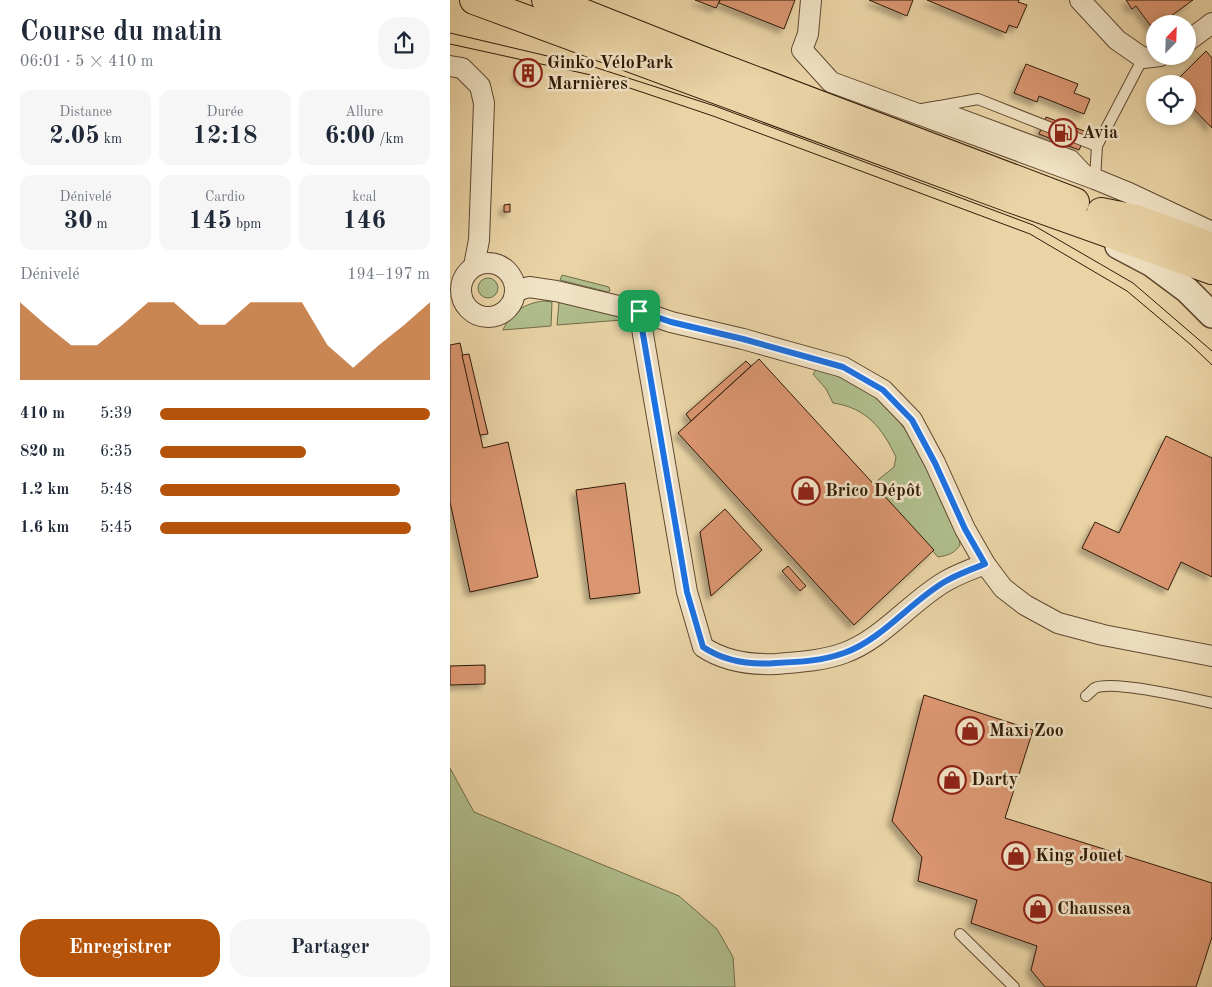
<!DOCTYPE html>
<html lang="fr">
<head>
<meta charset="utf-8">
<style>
	:root { --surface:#fff; --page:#f6f6f7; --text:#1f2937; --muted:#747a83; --accent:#b45309 }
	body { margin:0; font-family:"Old Standard TT",serif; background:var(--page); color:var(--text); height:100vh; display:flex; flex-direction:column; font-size:19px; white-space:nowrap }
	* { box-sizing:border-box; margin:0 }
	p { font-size:16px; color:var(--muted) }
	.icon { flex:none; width:28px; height:28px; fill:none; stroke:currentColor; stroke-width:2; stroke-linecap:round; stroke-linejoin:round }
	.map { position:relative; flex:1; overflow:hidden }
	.side { display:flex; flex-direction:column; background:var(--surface); width:450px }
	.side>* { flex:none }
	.needle { width:32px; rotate:23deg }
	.buttons { position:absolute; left:696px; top:15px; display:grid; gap:10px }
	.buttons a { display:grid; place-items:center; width:50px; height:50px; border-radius:50%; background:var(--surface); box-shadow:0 2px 8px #0003; font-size:25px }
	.pin { position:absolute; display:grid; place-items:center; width:42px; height:42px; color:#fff; margin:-21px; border-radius:10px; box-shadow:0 2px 8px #0006 }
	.round { display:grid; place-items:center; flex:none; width:52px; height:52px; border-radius:20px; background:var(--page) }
	.head { display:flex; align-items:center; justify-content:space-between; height:85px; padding:0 20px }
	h1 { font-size:28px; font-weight:700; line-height:38px }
	.stats { display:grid; grid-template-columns:repeat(3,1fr); gap:8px; height:85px; padding:5px 20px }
	.stats div { display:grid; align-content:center; border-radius:12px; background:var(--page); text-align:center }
	.stats b { font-size:25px; font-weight:700 }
	.stats small { font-size:14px; font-weight:400 }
	.stats p { font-size:14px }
	.chart { height:140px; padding:10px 20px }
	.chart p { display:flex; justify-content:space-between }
	.chart svg { width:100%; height:90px; margin-top:5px; fill:var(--accent); opacity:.7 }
	.primary-button { display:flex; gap:10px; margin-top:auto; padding:10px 20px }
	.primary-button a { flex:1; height:58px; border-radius:20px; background:var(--accent); color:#fff; font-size:20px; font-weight:700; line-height:58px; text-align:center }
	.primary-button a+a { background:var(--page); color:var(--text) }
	ul { padding:0 20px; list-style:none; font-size:16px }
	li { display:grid; grid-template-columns:80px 60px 1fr; align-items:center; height:38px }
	li i { height:12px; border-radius:6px; background:var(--accent) }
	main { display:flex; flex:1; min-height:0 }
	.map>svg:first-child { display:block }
	.green { fill:#b0be8c; stroke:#706c4a }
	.building { fill:#da9671; stroke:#311a08; filter:url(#shadow) }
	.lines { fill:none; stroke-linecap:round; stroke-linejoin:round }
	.service-casing { stroke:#5f4830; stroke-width:12 }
	.minor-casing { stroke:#5f4830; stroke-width:22 }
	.tertiary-casing { stroke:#5f4830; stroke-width:28 }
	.primary-casing { stroke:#311a08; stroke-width:30 }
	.service { stroke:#f1e3c5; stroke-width:10 }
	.minor { stroke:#f1e3c5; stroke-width:20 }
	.tertiary { stroke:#f1e3c5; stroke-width:25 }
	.primary { stroke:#ead4a6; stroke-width:28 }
	.tram { stroke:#311a08; stroke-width:1 }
	.route-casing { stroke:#fff; stroke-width:10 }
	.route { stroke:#1a73e8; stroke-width:6 }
	.labels { text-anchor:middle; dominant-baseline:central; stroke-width:5; stroke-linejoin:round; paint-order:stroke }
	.poi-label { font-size:18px; font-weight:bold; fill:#311a08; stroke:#f1e3c5; text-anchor:start }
</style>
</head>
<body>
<main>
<section class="side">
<div class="head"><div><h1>Course du matin</h1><p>06:01 · 5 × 410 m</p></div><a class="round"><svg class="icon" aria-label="share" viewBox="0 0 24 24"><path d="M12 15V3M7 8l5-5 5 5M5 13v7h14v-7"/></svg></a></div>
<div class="stats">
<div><p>Distance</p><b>2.05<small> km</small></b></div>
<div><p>Durée</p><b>12:18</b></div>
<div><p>Allure</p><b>6:00<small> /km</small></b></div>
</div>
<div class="stats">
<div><p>Dénivelé</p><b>30<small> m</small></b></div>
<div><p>Cardio</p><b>145<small> bpm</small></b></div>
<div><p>kcal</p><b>146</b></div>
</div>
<div class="chart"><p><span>Dénivelé</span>194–197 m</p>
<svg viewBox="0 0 160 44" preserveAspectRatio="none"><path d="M0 44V6L10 17L20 27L30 27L40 17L50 6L60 6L70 17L80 17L90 6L100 6L110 6L120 27L130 38L140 27L150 17L160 6V44z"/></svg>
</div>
<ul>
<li><b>410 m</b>5:39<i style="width:100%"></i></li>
<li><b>820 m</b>6:35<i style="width:54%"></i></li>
<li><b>1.2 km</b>5:48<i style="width:89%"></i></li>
<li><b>1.6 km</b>5:45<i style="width:93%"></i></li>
</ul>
<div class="primary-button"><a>Enregistrer</a><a>Partager</a></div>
</section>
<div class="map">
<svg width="762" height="987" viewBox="0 0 762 987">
	<defs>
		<filter id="shadow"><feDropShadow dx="-4.5" dy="4.5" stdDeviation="2.5" flood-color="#0004"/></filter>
	</defs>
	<rect width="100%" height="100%" fill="#ead4a6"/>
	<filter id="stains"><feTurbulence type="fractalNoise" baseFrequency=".004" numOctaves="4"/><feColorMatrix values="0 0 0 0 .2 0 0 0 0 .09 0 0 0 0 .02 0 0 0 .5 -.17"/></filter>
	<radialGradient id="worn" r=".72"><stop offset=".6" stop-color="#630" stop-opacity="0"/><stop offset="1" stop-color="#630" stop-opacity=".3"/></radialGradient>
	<!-- green -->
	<g class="green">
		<polygon points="112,275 159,287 160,291 158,292 110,280"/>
		<circle cx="38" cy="288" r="10"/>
		<path d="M94 301 102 302 101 326 53 330C61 312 75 303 94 301Z"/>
		<polygon points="109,302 148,310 172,318 172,320 107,325"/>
		<path d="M366 370H372C385 375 399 380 411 387 463 418 485 485 509 538L510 545C505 553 497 556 488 557L423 484 444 467 446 457C432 428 417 408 383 403L376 389 363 374Z"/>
		<polygon points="0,768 24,812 229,896 267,929 283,957 285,987 0,987"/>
	</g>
	<!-- building -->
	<g class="building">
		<polygon points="245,0 270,0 266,8"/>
		<polygon points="270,0 345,0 334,29 269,3"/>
		<polygon points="419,0 463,0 457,16"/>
		<polygon points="477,0 569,0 568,2 577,5 567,28 559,25 556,33"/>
		<polygon points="676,0 743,0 710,24 705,24 705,27 703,29 686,6 682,9"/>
		<polygon points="756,51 762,58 762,128 738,103 738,84 723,84"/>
		<polygon points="70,63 89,68 85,83 67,78"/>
		<polygon points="576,64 628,84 624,93 640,99 634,114 589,96 587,102 564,93"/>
		<polygon points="596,117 637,132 629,150 589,134"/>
		<polygon points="60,204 60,212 54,212 54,205"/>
		<polygon points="10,343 33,448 58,442 88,577 20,592 0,502 0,345"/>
		<polygon points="19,354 38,434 30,435 12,355"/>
		<polygon points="309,359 484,550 404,625 228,433"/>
		<polygon points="296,361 301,366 241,421 236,414"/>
		<polygon points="716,436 762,458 762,577 731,562 718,590 632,548 645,522 669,533"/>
		<polygon points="175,483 190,593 140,599 126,490"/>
		<polygon points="275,509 312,550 261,596 250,532"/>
		<polygon points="338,566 356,586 350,591 332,571"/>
		<polygon points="35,665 35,684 0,685 0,666"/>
		<polygon points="474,695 583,730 555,818 762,883 762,937 746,987 595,987 581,970 587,946 521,923 527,900 468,881 472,857 442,821"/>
	</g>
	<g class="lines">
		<defs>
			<g id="service">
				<polyline points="490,106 528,99 647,146"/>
				<polyline points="466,110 489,106 623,156 639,173"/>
				<polyline points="645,179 647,146 693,58"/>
				<path d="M636 696C639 694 642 690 645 688 662 680 741 698 762 703"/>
				<polyline points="510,934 564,987"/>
			</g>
			<g id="minor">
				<polyline points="361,0 358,34 352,50 381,82 645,179 679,193 762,232"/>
				<polyline points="630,0 667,40 693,58 710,56"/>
				<polyline points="738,41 762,23"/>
				<polyline points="0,66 12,68 30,86 34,103 29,240 24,266"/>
				<circle cx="38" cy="290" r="27"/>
				<polyline points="66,291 79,287 106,291 189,311 221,322 293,339 393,367 433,390 462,420 485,463 515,529 535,564 553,588 575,605 608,623 653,635 762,656"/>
				<path d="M189 311 237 592 253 647C274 661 301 665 326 664 349 662 372 661 394 653 433 639 461 601 496 581 508 574 522 569 535 564"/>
			</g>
			<polyline id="tertiary" points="668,246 702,264 737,290 762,315"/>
			<g id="primary">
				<polyline points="24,0 560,198 762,270"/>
				<polyline points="96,0 115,6 251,60 625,202"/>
				<polyline points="651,212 686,219 762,247"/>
			</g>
		</defs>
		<!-- service casing -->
		<use href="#service" class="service-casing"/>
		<!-- minor casing -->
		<use href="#minor" class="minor-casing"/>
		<!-- tertiary casing -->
		<use href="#tertiary" class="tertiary-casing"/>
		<!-- primary casing -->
		<use href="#primary" class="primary-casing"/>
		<!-- service -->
		<use href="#service" class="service"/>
		<!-- minor -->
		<use href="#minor" class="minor"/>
		<!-- tertiary -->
		<use href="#tertiary" class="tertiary"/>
		<!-- primary -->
		<use href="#primary" class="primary"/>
		<!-- tram -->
		<g class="tram">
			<polyline points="0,33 144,67 265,106 583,225 683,283 762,351"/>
			<polyline points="0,44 141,75 263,116 580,234 677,291 740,344 762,365"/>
		</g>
	</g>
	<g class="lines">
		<defs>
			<path id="route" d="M189 311 221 322 293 339 393 367 433 390 462 420 485 463 515 529 535 564C522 569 508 574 496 581 461 601 433 639 394 653 372 661 349 662 326 663 301 665 274 661 253 647L237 592Z"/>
		</defs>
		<!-- route casing -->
		<use href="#route" class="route-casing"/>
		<!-- route -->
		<use href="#route" class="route"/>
	</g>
	<!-- icons -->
	<defs>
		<symbol id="building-ring" viewBox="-11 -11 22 22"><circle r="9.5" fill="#f1e3c5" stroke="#8f2418" stroke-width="1.5"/><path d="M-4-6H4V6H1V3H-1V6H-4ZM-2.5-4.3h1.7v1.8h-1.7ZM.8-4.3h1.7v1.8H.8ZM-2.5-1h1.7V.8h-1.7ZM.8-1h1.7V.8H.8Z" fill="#8f2418"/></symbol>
		<symbol id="fuel-ring" viewBox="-11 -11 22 22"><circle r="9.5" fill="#f1e3c5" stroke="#8f2418" stroke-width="1.5"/><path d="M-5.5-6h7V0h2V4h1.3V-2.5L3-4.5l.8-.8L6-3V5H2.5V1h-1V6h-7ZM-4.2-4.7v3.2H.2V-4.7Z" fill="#8f2418"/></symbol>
		<symbol id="shop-ring" viewBox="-11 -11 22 22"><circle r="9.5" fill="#f1e3c5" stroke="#8f2418" stroke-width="1.5"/><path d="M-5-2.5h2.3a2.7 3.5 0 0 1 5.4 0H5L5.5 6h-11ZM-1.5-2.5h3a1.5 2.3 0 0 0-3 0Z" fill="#8f2418"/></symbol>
	</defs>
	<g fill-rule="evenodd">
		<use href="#building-ring" x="62" y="57" width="32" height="32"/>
		<use href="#fuel-ring" x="597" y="117" width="32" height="32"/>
		<use href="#shop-ring" x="340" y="475" width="32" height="32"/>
		<use href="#shop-ring" x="504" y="715" width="32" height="32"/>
		<use href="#shop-ring" x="486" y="764" width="32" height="32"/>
		<use href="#shop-ring" x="550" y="840" width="32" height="32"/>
		<use href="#shop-ring" x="572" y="893" width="32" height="32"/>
	</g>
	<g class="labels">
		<!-- poi labels -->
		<g class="poi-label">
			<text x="97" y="63">Ginko VéloPark<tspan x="97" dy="21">Marnières</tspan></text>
			<text x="632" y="133">Avia</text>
			<text x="375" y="491">Brico Dépôt</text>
			<text x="539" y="731">Maxi Zoo</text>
			<text x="521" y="780">Darty</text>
			<text x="585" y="856">King Jouet</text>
			<text x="607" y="909">Chaussea</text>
		</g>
	</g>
	<rect width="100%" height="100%" filter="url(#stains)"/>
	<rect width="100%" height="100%" fill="url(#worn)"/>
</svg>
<div class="buttons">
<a><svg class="needle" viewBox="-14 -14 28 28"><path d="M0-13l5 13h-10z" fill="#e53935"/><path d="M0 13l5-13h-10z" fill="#747a83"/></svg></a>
<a><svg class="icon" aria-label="locate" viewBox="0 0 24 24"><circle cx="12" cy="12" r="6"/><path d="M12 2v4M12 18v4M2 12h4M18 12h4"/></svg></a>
</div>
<div class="pin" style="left:189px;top:311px;background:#1e9e55"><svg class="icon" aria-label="arrive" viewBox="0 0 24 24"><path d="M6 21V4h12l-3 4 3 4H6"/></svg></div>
</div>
</main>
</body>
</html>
